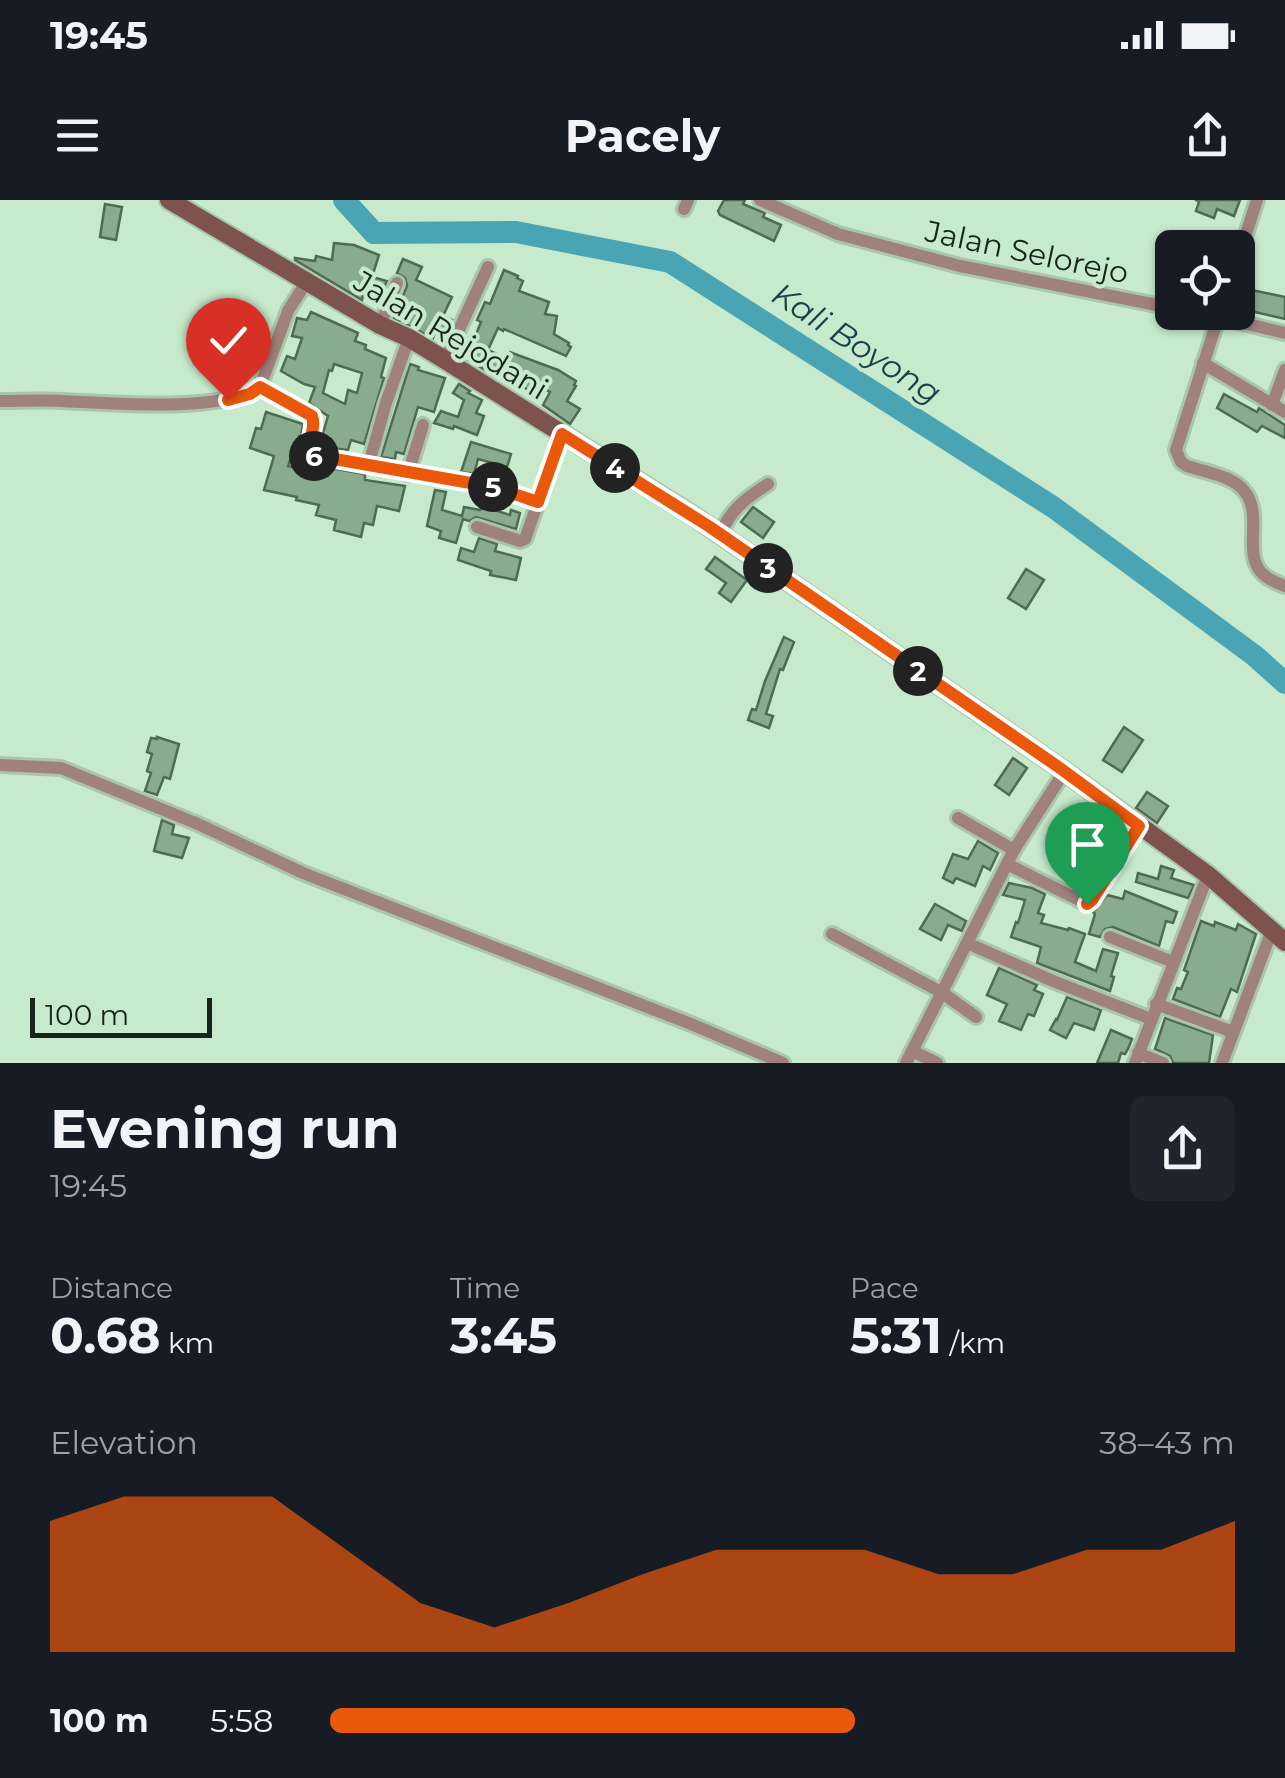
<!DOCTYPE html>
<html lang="en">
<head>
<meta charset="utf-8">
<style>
	:root { --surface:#171b24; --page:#20242c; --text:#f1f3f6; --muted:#9ea1a6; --accent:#ea580c }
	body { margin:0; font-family:Montserrat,sans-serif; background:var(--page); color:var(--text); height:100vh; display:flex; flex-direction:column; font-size:38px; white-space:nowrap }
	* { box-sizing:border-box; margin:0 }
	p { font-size:32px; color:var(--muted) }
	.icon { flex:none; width:55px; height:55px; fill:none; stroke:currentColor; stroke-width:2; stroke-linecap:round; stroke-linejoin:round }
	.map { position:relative; height:863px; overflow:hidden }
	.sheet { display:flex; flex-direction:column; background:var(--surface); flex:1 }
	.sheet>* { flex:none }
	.buttons { position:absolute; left:1155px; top:30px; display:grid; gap:20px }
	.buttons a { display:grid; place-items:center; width:100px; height:100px; border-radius:15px; background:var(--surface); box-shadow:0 2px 8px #0004; font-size:50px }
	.scale { position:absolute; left:30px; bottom:25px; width:182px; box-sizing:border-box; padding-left:10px; border:5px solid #172419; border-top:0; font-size:28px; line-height:35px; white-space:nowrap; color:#172419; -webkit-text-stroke:8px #c7eacc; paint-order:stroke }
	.pin { position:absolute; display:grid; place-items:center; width:85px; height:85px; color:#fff; margin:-102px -42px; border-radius:50% 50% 50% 0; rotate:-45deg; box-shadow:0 0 10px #0007 }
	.pin .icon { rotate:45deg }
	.km { position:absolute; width:50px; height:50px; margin:-25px; border-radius:50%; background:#222; color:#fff; font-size:28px; line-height:50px; text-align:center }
	.round { display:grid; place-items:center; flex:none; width:105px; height:105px; border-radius:15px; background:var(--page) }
	.overview { display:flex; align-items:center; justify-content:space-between; height:170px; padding:0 50px }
	h1 { font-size:55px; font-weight:700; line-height:75px }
	.metrics { display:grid; grid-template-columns:repeat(3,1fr); gap:15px; height:170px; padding:10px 50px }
	.metrics div { display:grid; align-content:center }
	.metrics b { font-size:50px; font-weight:700 }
	.metrics small { font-size:28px; font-weight:400 }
	.metrics p { font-size:28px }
	.chart { height:280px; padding:20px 50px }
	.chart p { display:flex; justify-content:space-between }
	.chart svg { width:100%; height:180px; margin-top:10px; fill:var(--accent); opacity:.7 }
	ul { padding:0 50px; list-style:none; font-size:32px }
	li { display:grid; grid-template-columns:160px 120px 1fr; align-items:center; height:75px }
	li i { height:25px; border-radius:12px; background:var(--accent) }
	.status { display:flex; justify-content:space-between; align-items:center; height:70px; padding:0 50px; background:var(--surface); direction:ltr }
	.status svg { height:28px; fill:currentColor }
	header { display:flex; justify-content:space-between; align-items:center; height:130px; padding:0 50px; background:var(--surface); font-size:45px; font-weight:700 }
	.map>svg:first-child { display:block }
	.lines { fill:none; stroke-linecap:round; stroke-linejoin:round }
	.river { stroke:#49a5b3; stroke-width:22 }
	.building { fill:#89ab8e; stroke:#4d6c52; stroke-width:2.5; fill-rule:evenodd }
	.minor-casing { stroke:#a7c6ac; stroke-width:18 }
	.secondary-casing { stroke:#a7c6ac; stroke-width:22 }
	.minor { stroke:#a0817b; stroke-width:12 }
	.secondary { stroke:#7f534d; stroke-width:18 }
	.route-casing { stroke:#fff; stroke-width:20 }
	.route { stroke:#ea580c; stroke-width:12 }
	.labels { text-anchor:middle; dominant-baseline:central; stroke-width:8; stroke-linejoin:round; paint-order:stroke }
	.street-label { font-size:30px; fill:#172419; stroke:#c7eacc }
	.water-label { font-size:32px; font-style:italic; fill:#184248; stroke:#c7eacc }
</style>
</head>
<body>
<div class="status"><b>19:45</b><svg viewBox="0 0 49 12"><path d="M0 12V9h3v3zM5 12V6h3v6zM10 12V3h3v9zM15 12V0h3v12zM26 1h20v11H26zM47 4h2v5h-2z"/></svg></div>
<header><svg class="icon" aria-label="menu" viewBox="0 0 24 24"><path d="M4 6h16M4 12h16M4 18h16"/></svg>Pacely<svg class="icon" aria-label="share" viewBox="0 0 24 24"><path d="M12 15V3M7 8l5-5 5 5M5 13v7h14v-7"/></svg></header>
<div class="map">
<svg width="1285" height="863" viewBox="0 0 1285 863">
	<rect width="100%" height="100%" fill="#c7eacc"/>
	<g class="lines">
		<!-- river -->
		<polyline class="river" points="344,0 374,33 516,32 670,62 1053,307 1255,456 1285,483"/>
	</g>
	<!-- building -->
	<g class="building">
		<polygon points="724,0 745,0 743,4 765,13 763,17 781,25 774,41 720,15 718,11"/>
		<polygon points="1196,0 1240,0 1234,16 1217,9 1214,18 1196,11 1199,2"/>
		<polygon points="105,4 122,7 116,40 100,37"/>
		<polygon points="334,43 354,45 379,55 372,77 387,81 379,100 363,95 362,100 295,60 295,58 315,61 316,56 332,60"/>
		<polygon points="403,59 422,67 416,80 452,97 443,116 452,120 447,131 438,126 433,138 394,118 407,86 405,78 397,73"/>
		<polygon points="504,70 518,76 517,78 523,81 519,91 549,102 545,114 557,116 554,134 569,143 568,145 571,147 566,156 504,129 503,131 498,128 488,150 507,159 510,152 558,170 576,181 574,185 576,186 567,201 580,209 570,224 543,205 550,192 532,183 529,191 515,180 518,174 497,166 493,175 469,160 472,154 461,148 466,138 473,142 481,122 477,120 485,102 490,104"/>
		<polygon points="1242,88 1285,97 1285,119 1238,108"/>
		<path d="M311 112 358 133 355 141 366 145 365 149 386 158 381 177 384 178 364 244 351 240 348 250 323 247 326 237 322 236 328 216 309 203 315 187 304 184 281 171 287 156 295 159 302 138 292 136 297 118 307 120ZM334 164 362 173 357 193 348 190 345 204 323 193 329 170 332 171Z"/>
		<polygon points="410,164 419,167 418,170 445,178 437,202 434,212 418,207 404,254 396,252 395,259 381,257"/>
		<polygon points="459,184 470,191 468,193 482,200 476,213 484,216 477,235 454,226 453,229 434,223 441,211 458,217 464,200 453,193"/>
		<polygon points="1224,194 1257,212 1259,208 1285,225 1285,238 1262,226 1257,232 1217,208"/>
		<polygon points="266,212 303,224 301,237 299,236 288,266 328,276 330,268 365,274 365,280 405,286 399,311 377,306 373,325 364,323 361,337 334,330 336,320 316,315 319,305 296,300 297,297 264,290 274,256 250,248 256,228 261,229"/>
		<polygon points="471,242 511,254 507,267 478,259 474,274 461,272"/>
		<polygon points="435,290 446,292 442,310 462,316 464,307 480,310 482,306 510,315 511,310 520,313 516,329 476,317 469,321 463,319 456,343 439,338 441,331 427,326"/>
		<polygon points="753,307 774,322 763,338 741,322"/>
		<polygon points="479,338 497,344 495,351 521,358 516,380 490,375 491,371 458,360 461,348 474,352"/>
		<polygon points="715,357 747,380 731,402 719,393 726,383 706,369"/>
		<polygon points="1026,369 1044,380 1026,409 1008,398"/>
		<polygon points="784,437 794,442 783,470 780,469 766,514 773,516 769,528 748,520 752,509 756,510 765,481"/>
		<polygon points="1124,527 1143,540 1122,572 1103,560"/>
		<polygon points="157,537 179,544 170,579 164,577 157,595 145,591 151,573 147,571 152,554 147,552 151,538 157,539"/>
		<polygon points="1013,558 1027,568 1009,595 995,585"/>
		<polygon points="1147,592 1168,606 1157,623 1136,608"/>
		<polygon points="162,620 174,625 172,634 189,638 182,658 154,651"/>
		<polygon points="978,641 998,653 990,670 983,666 975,686 956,678 953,683 943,678 953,654 968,659"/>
		<polygon points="1161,666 1174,670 1171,678 1194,685 1188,698 1136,682 1138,673 1158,679"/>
		<polygon points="1009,683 1032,688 1045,694 1038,713 1044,715 1041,723 1068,730 1069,728 1085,734 1075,762 1096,771 1103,749 1118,753 1111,776 1114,777 1110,791 1037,763 1041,747 1011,737 1016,722 1018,723 1025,700 1003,695"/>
		<polygon points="1125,691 1177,712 1173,723 1166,721 1159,746 1113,727 1105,729 1100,737 1089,734 1095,714 1093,712 1107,695 1123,699"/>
		<polygon points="935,704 966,721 962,731 948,725 941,740 920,729"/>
		<polygon points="1201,721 1214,726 1215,722 1236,730 1238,724 1256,734 1237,792 1231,789 1220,817 1173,799 1177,788 1181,789 1188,772 1184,770"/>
		<polygon points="999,768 1037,785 1034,790 1043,794 1034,816 1028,814 1021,830 999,821 1007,804 987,795"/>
		<polygon points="1067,797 1101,810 1094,830 1074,823 1066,838 1050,830 1056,819 1057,820"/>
		<polygon points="1165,818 1213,835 1209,863 1173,863 1170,856 1155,849"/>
		<polygon points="1111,830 1132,839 1128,849 1125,854 1121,853 1118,863 1097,863"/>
	</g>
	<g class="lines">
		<defs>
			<g id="minor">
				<polyline points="760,0 838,34 960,66 1172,108"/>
				<polyline points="684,9 688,0"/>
				<polyline points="1238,59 1257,0"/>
				<polyline points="1197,112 1285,133"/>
				<path d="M1220 112 1176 250 1181 262 1187 266C1205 272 1234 276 1245 292 1264 316 1241 356 1264 375 1269 380 1278 383 1285 386"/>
				<polyline points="380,125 397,83"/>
				<polyline points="445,160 488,67"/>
				<polyline points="1203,163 1285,212"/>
				<path d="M260 187 312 216C317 229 305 242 312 255L369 264 386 203 409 138"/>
				<path d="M0 201C21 201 41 200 62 201 109 203 223 213 260 187L288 111 307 81"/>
				<polyline points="1272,205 1285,170"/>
				<path d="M369 264C425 278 484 281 538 302"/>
				<polyline points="408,274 423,225"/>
				<polyline points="477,327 520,341 525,339 562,234"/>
				<path d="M720 335C730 310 746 298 768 284"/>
				<polyline points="0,565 61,568 198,624 303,673 691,824 783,863"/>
				<polyline points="958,618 1014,650"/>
				<polyline points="1007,664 1087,704 1092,700 1139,626"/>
				<polyline points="832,734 941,792 976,817"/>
				<polyline points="1110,737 1173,762"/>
				<polyline points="967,743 1053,781 1151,819"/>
				<polyline points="1156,804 1233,832"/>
				<polyline points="912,851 937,863"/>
				<polyline points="1138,853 1163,863"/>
				<polyline points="906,863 1014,650 1064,572"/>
				<polyline points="1135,863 1208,675"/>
				<polyline points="1222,863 1272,730"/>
			</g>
			<polyline id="secondary" points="169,0 380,125 409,138 445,160 692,315 1057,566 1208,675 1285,742"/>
		</defs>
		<!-- minor casing -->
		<use href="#minor" class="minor-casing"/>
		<!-- secondary casing -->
		<use href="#secondary" class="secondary-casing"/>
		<!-- minor -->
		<use href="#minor" class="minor"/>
		<!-- secondary -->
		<use href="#secondary" class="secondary"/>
	</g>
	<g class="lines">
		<defs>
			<path id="route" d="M228 200 250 194 260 187 312 216C317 230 305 242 312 255L493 287 538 302 562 234 710 327 1057 566 1139 626 1092 700 1087 704"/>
		</defs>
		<!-- route casing -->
		<use href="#route" class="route-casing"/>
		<!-- route -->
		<use href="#route" class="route"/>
	</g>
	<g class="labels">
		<!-- street labels -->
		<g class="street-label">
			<text transform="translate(1027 52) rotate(12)">Jalan Selorejo</text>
			<text transform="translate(451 135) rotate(31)">Jalan Rejodani</text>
		</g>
		<!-- water labels -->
		<g class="water-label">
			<text transform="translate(857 143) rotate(33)">Kali Boyong</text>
		</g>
	</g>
</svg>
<div class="buttons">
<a><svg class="icon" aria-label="locate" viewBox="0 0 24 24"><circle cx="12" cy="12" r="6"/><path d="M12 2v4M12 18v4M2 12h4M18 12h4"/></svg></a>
</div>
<div class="scale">100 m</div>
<div class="pin" style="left:1087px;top:704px;background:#1e9e55"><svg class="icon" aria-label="arrive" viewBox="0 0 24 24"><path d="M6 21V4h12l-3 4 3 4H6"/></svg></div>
<div class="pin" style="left:228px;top:200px;background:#d93025"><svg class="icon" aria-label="check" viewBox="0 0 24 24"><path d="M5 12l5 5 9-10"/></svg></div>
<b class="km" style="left:918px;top:471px">2</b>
<b class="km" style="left:768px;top:368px">3</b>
<b class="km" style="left:615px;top:268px">4</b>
<b class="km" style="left:493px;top:287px">5</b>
<b class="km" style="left:314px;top:256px">6</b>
</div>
<section class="sheet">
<div class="overview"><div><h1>Evening run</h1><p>19:45</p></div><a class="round"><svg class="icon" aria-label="share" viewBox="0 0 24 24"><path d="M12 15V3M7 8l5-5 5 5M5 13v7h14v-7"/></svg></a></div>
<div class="metrics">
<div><p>Distance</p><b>0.68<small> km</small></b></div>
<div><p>Time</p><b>3:45</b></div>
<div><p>Pace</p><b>5:31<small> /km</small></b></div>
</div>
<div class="chart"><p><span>Elevation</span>38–43 m</p>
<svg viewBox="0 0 160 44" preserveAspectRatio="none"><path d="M0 44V12L10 6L20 6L30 6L40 19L50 32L60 38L70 32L80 25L90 19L100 19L110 19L120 25L130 25L140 19L150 19L160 12V44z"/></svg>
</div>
<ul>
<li><b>100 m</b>5:58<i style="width:58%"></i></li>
</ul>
</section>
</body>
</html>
